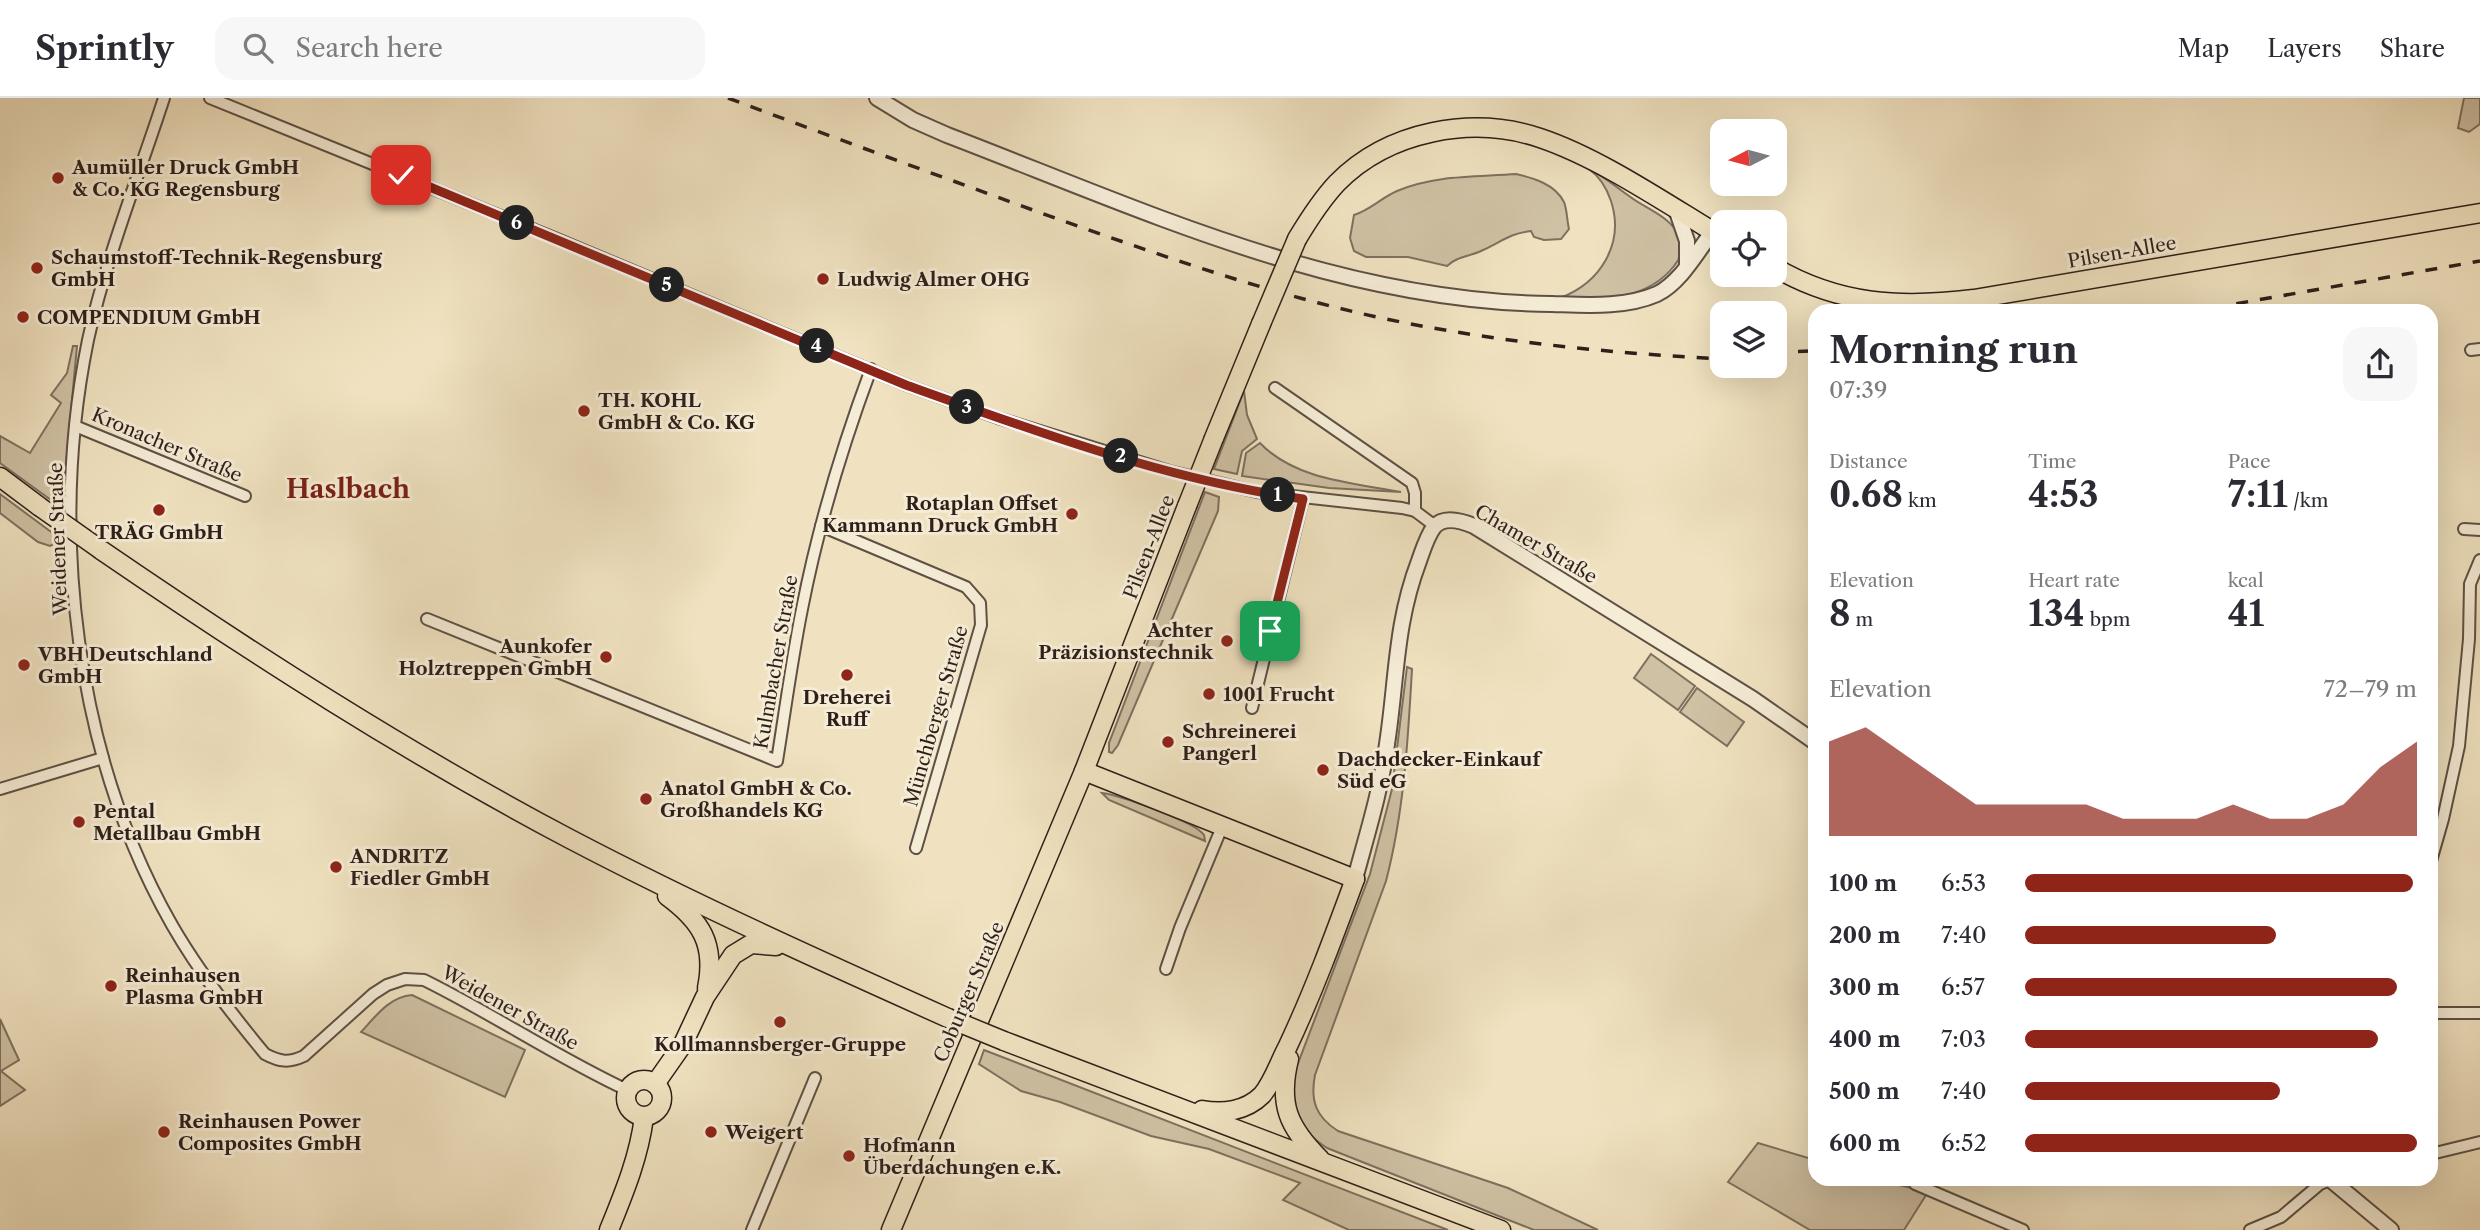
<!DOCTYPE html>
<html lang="en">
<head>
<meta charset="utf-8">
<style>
	:root { --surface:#fff; --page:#f7f7f7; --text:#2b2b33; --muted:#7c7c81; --line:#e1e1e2; --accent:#8f2418 }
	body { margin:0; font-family:"Libre Caslon Text",serif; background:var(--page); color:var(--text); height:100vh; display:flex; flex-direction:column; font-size:26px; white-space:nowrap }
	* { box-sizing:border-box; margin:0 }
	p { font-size:23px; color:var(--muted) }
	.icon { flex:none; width:38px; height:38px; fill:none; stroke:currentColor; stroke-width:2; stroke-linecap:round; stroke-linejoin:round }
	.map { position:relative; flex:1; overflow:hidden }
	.side { position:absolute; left:1808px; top:206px; width:630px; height:882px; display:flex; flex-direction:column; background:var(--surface); border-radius:21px; box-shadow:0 7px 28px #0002 }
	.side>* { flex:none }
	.needle { width:46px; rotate:264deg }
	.buttons { position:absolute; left:1710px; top:21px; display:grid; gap:14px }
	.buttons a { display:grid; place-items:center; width:77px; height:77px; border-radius:14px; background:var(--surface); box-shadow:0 7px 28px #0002; font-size:35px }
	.pin { position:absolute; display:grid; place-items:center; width:60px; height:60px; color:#fff; margin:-30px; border-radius:14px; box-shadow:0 4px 10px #0006 }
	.km { position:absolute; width:35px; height:35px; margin:-18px; border-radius:50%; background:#222; color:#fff; font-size:19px; line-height:35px; text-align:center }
	.round { display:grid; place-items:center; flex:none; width:74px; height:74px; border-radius:21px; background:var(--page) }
	.overview { display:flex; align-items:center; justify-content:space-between; height:119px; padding:0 21px }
	h1 { font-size:38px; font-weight:700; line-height:52px }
	.metrics { display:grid; grid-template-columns:repeat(3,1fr); gap:10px; height:119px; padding:7px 21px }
	.metrics div { display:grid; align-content:center }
	.metrics b { font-size:35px; font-weight:700 }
	.metrics small { font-size:19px; font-weight:400 }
	.metrics p { font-size:19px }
	.chart { height:196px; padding:14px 21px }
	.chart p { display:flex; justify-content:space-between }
	.chart svg { width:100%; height:126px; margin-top:7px; fill:var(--accent); opacity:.7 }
	ul { padding:0 21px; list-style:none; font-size:23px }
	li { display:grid; grid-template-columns:112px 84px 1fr; align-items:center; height:52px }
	li i { height:18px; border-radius:9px; background:var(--accent) }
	header { display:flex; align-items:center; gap:42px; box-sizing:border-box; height:98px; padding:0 35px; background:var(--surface); border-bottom:2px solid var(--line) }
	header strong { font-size:33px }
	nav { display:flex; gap:38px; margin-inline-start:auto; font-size:24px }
	.search { width:490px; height:63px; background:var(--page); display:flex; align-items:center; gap:18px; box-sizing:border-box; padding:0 24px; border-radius:21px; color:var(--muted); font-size:26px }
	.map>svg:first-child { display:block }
	.green { fill:#cfc1a4; stroke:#7e705f; stroke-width:2 }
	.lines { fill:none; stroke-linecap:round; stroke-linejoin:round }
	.minor-casing { stroke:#5e5044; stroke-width:14 }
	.tertiary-casing { stroke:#5e5044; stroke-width:18 }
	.primary-casing { stroke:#2e1f1a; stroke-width:21 }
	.trunk-casing { stroke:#2e1f1a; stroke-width:21 }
	.minor { stroke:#f5ecd6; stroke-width:10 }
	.tertiary { stroke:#f5ecd6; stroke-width:14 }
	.primary { stroke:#f0e2c0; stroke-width:18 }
	.trunk { stroke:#f0e2c0; stroke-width:18 }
	.rail { stroke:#2e1f1a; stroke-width:3.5; stroke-dasharray:12 12; stroke-linecap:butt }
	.primary-bridge-casing { stroke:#2e1f1a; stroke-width:21; stroke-linecap:butt }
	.trunk-bridge-casing { stroke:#2e1f1a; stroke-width:21; stroke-linecap:butt }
	.primary-bridge { stroke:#f0e2c0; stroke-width:18 }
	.trunk-bridge { stroke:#f0e2c0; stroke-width:18 }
	.route-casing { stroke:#fff; stroke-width:14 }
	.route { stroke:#8f2418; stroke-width:9 }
	.poi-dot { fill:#8f2418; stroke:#f5ecd6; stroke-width:2.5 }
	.labels { text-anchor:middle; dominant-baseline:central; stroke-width:6; stroke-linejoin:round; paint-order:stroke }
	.poi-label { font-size:19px; font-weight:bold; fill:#2e1f1a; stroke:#f5ecd6; text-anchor:start }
	.street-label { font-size:19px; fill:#2e1f1a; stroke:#f5ecd6 }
	.district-label { font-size:26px; font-weight:bold; fill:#7a1f14; stroke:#f5ecd6 }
</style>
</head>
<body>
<header>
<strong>Sprintly</strong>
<div class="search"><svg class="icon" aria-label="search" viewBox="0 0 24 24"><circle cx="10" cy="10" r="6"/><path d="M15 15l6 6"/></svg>Search here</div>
<nav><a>Map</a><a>Layers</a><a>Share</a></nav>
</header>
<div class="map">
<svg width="2480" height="1132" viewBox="0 0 2480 1132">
	<rect width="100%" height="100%" fill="#f0e2c0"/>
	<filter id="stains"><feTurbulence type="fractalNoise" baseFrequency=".00286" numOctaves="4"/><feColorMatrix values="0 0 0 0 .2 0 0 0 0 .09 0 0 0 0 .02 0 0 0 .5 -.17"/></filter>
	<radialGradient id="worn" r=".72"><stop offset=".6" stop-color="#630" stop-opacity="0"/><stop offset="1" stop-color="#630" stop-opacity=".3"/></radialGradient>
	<!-- green -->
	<g class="green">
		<polygon points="2464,0 2480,0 2480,26 2469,34 2458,30"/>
		<path d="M1589 71C1605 79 1615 88 1629 98 1646 111 1670 118 1679 138 1683 149 1681 160 1674 168 1647 203 1600 202 1560 200 1600 185 1625 146 1611 103 1607 91 1600 79 1589 71Z"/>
		<path d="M1516 76C1533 80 1555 86 1564 104 1567 111 1567 123 1569 131L1561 141 1544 142 1534 139 1531 133C1508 136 1503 143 1483 152 1470 159 1457 158 1447 168L1408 159H1366L1354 153 1350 140 1354 117C1370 112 1381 100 1397 93 1433 77 1477 79 1516 76Z"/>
		<polygon points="73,248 77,248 62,410 0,365 0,338 30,355 61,305 51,297 67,275"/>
		<polygon points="1244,293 1247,317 1257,341 1242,353 1237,376 1214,371"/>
		<path d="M1260 345C1295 382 1354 385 1401 394L1329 390 1242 378 1246 355Z"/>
		<polygon points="1205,394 1219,399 1218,413 1118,647 1112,655 1109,654 1109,645 1116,627"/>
		<polygon points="0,396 62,442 50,448 38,444 0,415"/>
		<polygon points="1651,556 1695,588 1678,612 1634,580"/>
		<path d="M1407 569 1412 571C1408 642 1404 714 1386 783L1315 977C1310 1003 1316 1019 1338 1033L1508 1090 1598 1132H1534L1327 1050C1294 1029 1288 1005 1297 968L1370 776 1392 691Z"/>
		<polygon points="1697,590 1744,624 1727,648 1680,614"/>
		<path d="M1102 695C1120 697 1187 722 1200 733 1205 737 1204 737 1205 743L1109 702Z"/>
		<path d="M412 897 525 952 505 999 361 934C376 918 389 899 412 897Z"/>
		<polygon points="0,921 19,962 1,973 25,992 0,1008"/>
		<polygon points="984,952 1448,1132 1349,1132 1283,1102 1300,1085 1209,1051 1151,1038 1060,1004 1021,993 979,966"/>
		<polygon points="1758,1045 1815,1062 1815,1082 1878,1082 1928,1094 1904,1132 1810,1132 1728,1084"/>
	</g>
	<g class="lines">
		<defs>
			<g id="minor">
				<path d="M164 0C138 80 106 160 88 242 49 434 75 657 172 827 199 874 231 915 265 956 280 964 289 965 304 958L373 896 387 887 405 881 424 882C493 916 558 960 627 992"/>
				<polyline points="210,0 557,141 906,287 998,320 1169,373 1257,394 1402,410 1415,413 1435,428"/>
				<polyline points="2471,252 2480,251"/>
				<polyline points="1275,290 1412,385 1415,395 1415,413"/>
				<polyline points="75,328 245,398"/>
				<polyline points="821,428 966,489 980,505 981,527 916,750"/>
				<polyline points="2464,431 2480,432"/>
				<path d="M427 521 777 663C785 613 792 561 802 511 818 429 842 349 871 271"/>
				<polyline points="1252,610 1303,401"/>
				<polyline points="0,691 103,660"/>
				<polyline points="2431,763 2443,721 2459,648 2469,541 2470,486 2480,462"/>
				<polyline points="1166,871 1180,830 1222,729"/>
				<polyline points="2431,915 2480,915"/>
				<polyline points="2431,1056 2480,1044"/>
				<polyline points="1915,1086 2023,1132"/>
				<polyline points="752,1132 815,980"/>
				<polyline points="2250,1132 2281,1119 2320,1086 2330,1082"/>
			</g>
			<g id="tertiary">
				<path d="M877 0 913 22 947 37C1143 112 1338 204 1552 206 1586 207 1625 210 1657 196 1681 184 1697 154 1713 133"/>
				<polyline points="1676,111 1687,143 1687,168"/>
				<path d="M1355 781C1367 736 1381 692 1387 646 1397 581 1395 526 1419 463 1423 452 1427 438 1434 429 1444 417 1462 423 1474 428L1753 601 1815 644"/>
				<polyline points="2331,1082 2391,1132"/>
			</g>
			<g id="primary">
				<path d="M1297 141C1309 121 1321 102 1337 85 1388 33 1472 17 1540 40 1600 60 1667 106 1722 139"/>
				<path d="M1774 169C1839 207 1901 210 1974 201L2480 115"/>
				<polyline points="1214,340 1261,226"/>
				<polyline points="1084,673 1355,781"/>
				<circle cx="644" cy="1000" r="18"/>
				<path d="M609 1132C624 1095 639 1059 644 1019"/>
				<polyline points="891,1132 1084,673 1187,408"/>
			</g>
			<g id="trunk">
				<polyline points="0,379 40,409"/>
				<path d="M101 452C253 556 407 655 570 741 694 806 821 863 948 920"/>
				<path d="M667 798C701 823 716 846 707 890"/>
				<polyline points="1004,943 1501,1132"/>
				<path d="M1289 961C1278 1006 1288 1029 1320 1061"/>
				<polyline points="655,986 683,946 705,899 733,857 751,846 776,848"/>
				<path d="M1202 1012C1223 1016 1246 1013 1262 997 1273 984 1279 965 1287 950 1313 895 1334 838 1355 781"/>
			</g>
		</defs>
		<!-- minor casing -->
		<use href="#minor" class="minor-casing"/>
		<!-- tertiary casing -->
		<use href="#tertiary" class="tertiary-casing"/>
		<!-- primary casing -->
		<use href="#primary" class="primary-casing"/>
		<!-- trunk casing -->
		<use href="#trunk" class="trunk-casing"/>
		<!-- minor -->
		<use href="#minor" class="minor"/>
		<!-- tertiary -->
		<use href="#tertiary" class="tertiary"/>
		<!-- primary -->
		<use href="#primary" class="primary"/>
		<!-- trunk -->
		<use href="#trunk" class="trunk"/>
		<!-- rail -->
		<g class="rail">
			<path d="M728 0C832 39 937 77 1041 115 1154 155 1268 196 1386 221 1497 244 1609 255 1722 261"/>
			<polyline points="2189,214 2480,163"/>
			<polyline points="1774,254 1815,253"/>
		</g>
		<defs>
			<g id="primary-bridge">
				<polyline points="1261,226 1297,141"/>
				<polyline points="1187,408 1214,340"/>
			</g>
			<g id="trunk-bridge">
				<polyline points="40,409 101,452"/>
				<polyline points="948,920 1004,943"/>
			</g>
		</defs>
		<!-- primary-bridge casing -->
		<use href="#primary-bridge" class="primary-bridge-casing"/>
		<!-- trunk-bridge casing -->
		<use href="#trunk-bridge" class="trunk-bridge-casing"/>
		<!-- primary-bridge -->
		<use href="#primary-bridge" class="primary-bridge"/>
		<!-- trunk-bridge -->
		<use href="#trunk-bridge" class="trunk-bridge"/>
	</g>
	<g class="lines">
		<defs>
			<path id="route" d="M401 77 906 287C1034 333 1168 382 1303 401L1270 533"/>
		</defs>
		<!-- route casing -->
		<use href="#route" class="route-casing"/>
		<!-- route -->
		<use href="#route" class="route"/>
	</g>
	<!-- markers -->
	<g class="poi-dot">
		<circle cx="58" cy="80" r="7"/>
		<circle cx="37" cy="170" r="7"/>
		<circle cx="823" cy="181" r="7"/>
		<circle cx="23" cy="219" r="7"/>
		<circle cx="584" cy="313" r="7"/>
		<circle cx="159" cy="412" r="7"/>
		<circle cx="1072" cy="416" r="7"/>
		<circle cx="1227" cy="543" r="7"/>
		<circle cx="606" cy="559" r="7"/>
		<circle cx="24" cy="567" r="7"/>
		<circle cx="847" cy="577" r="7"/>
		<circle cx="1209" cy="596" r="7"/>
		<circle cx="1168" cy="644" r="7"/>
		<circle cx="1323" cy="672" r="7"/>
		<circle cx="646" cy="701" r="7"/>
		<circle cx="79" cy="724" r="7"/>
		<circle cx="336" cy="769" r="7"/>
		<circle cx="111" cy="888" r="7"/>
		<circle cx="780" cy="924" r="7"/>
		<circle cx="164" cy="1034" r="7"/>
		<circle cx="711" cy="1034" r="7"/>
		<circle cx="849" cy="1058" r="7"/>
	</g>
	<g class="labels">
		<!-- poi labels -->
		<g class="poi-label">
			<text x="72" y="69">Aumüller Druck GmbH<tspan x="72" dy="22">&amp; Co. KG Regensburg</tspan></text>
			<text x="51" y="159">Schaumstoff-Technik-Regensburg<tspan x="51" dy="22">GmbH</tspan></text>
			<text x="837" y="181">Ludwig Almer OHG</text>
			<text x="37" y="219">COMPENDIUM GmbH</text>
			<text x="598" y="302">TH. KOHL<tspan x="598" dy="22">GmbH &amp; Co. KG</tspan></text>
			<text x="1058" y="405" text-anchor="end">Rotaplan Offset<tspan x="1058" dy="22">Kammann Druck GmbH</tspan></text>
			<text x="159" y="434" text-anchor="middle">TRÄG GmbH</text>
			<text x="1213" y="532" text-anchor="end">Achter<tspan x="1213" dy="22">Präzisionstechnik</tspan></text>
			<text x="592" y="548" text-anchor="end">Aunkofer<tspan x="592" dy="22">Holztreppen GmbH</tspan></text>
			<text x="38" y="556">VBH Deutschland<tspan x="38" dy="22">GmbH</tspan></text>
			<text x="1223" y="596">1001 Frucht</text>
			<text x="847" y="599" text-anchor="middle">Dreherei<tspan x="847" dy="22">Ruff</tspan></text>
			<text x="1182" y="633">Schreinerei<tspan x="1182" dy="22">Pangerl</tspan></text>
			<text x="1337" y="661">Dachdecker-Einkauf<tspan x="1337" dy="22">Süd eG</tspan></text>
			<text x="660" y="690">Anatol GmbH &amp; Co.<tspan x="660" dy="22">Großhandels KG</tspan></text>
			<text x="93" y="713">Pental<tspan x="93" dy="22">Metallbau GmbH</tspan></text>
			<text x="350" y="758">ANDRITZ<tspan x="350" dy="22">Fiedler GmbH</tspan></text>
			<text x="125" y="877">Reinhausen<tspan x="125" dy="22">Plasma GmbH</tspan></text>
			<text x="780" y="946" text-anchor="middle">Kollmannsberger-Gruppe</text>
			<text x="178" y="1023">Reinhausen Power<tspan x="178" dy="22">Composites GmbH</tspan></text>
			<text x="725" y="1034">Weigert</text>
			<text x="863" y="1047">Hofmann<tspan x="863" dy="22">Überdachungen e.K.</tspan></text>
		</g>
		<!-- street labels -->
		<g class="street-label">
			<text transform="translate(2122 154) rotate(-10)">Pilsen-Allee</text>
			<text transform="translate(167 347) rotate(23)">Kronacher Straße</text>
			<text transform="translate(58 441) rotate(-92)">Weidener Straße</text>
			<text transform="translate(1536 446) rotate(30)">Chamer Straße</text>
			<text transform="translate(1149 449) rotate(-69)">Pilsen-Allee</text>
			<text transform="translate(776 564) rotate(-80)">Kulmbacher Straße</text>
			<text transform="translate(936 618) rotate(-74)">Münchberger Straße</text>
			<text transform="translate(969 894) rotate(-67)">Coburger Straße</text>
			<text transform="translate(510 910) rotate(29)">Weidener Straße</text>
		</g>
		<!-- district labels -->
		<g class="district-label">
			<text x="348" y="391">Haslbach</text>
		</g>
	</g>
	<rect width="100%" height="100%" filter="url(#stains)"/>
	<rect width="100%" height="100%" fill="url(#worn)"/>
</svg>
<div class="buttons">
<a><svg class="needle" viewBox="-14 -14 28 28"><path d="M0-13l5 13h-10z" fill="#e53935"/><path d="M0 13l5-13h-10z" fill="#7c7c81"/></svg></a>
<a><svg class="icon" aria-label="locate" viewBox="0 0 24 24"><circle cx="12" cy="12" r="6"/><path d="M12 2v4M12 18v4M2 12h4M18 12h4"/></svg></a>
<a><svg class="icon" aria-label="layers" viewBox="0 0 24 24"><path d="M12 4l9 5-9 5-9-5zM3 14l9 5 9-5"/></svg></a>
</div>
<div class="pin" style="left:1270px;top:533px;background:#1e9e55"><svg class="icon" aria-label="arrive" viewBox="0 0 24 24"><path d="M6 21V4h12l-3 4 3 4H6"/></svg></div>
<div class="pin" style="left:401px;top:77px;background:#d93025"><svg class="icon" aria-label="check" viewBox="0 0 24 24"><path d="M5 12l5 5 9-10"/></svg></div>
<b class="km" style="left:1278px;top:397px">1</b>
<b class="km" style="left:1121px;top:358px">2</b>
<b class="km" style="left:967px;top:309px">3</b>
<b class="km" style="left:817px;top:248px">4</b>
<b class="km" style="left:667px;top:187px">5</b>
<b class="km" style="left:517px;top:125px">6</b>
<section class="side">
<div class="overview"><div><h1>Morning run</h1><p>07:39</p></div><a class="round"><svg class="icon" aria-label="share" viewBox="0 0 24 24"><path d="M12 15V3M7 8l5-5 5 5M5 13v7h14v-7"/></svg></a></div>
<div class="metrics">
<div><p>Distance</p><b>0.68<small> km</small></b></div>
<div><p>Time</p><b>4:53</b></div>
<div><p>Pace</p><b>7:11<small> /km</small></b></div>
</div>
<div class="metrics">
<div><p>Elevation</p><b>8<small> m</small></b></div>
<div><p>Heart rate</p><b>134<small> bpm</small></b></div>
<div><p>kcal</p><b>41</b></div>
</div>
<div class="chart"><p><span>Elevation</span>72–79 m</p>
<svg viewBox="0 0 160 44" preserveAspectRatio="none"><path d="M0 44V11L10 6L20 15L30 24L40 33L50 33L60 33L70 33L80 38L90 38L100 38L110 33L120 38L130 38L140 33L150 20L160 11V44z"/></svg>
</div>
<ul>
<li><b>100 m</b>6:53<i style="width:99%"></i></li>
<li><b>200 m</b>7:40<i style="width:64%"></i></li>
<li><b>300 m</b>6:57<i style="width:95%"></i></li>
<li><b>400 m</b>7:03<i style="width:90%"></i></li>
<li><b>500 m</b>7:40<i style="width:65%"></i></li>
<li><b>600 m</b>6:52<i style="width:100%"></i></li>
</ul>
</section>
</div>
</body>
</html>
